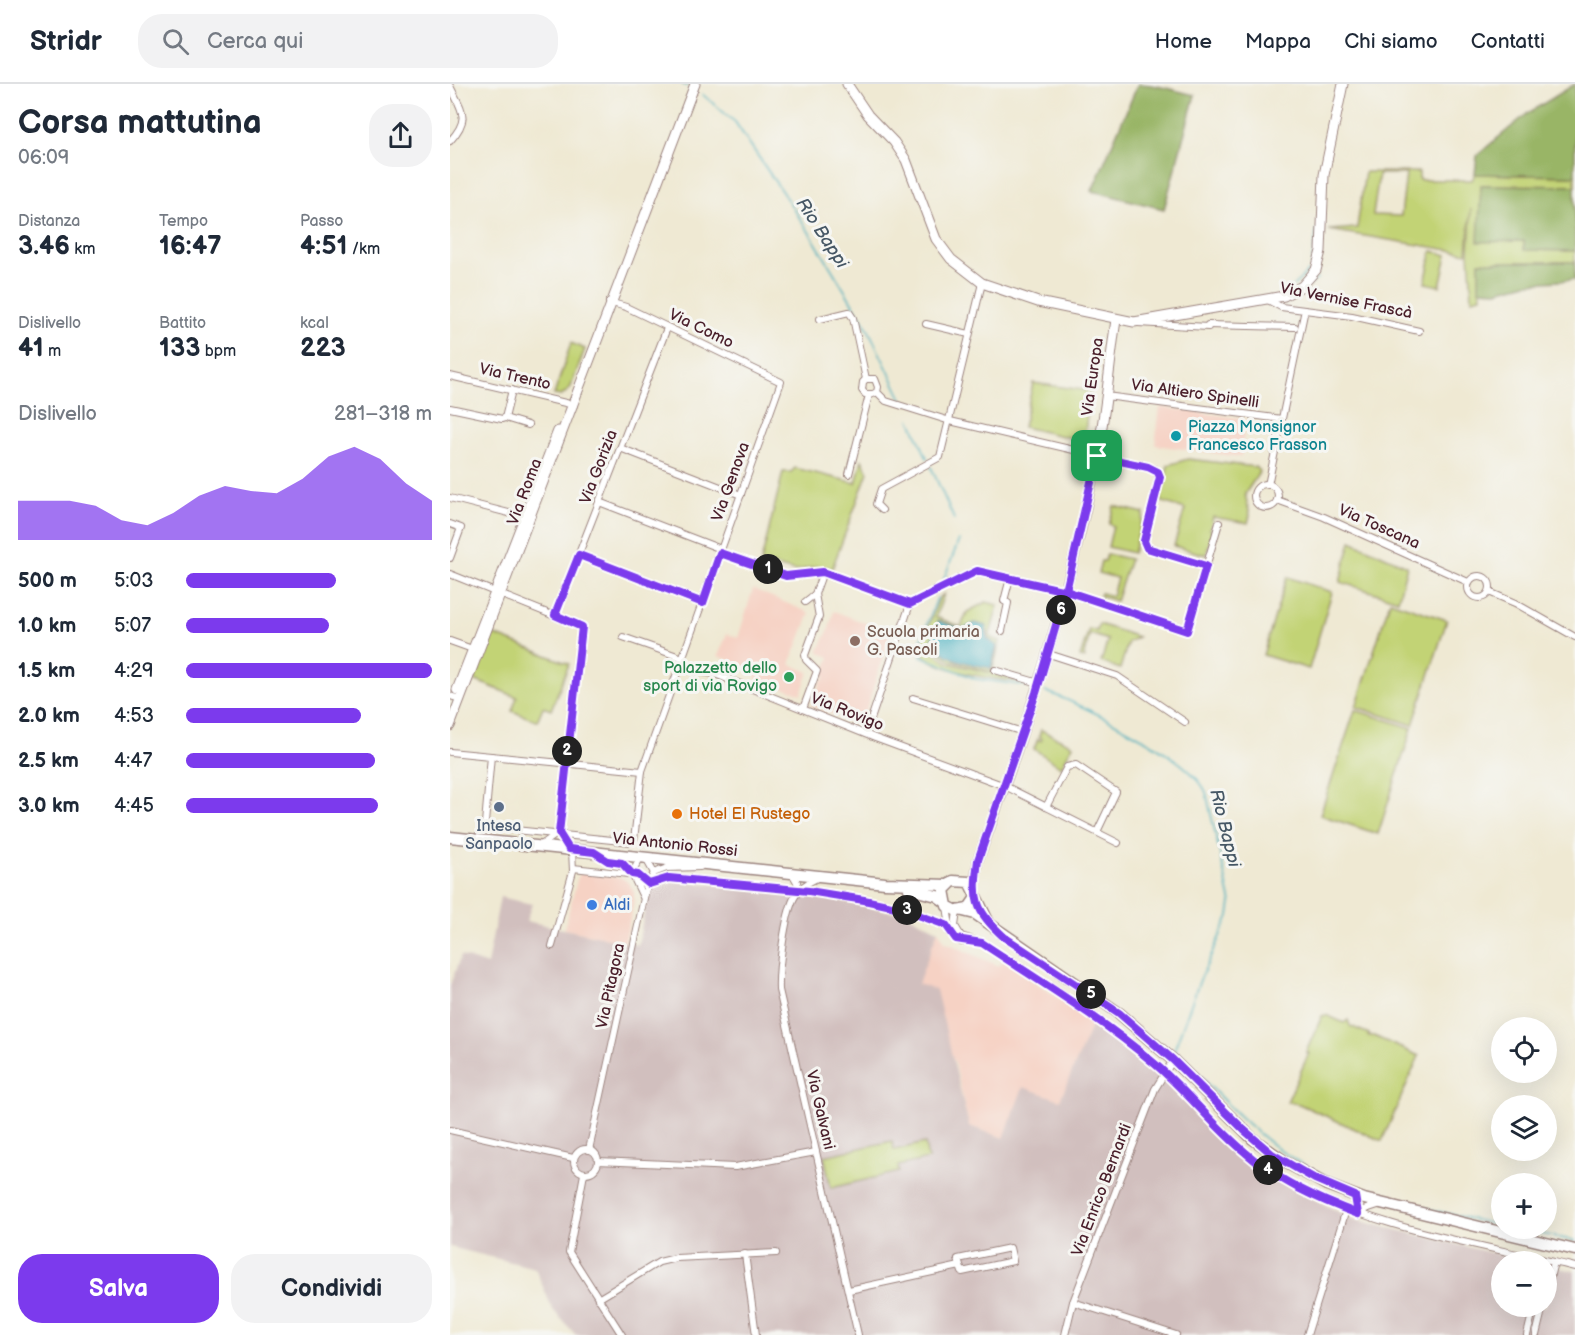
<!DOCTYPE html>
<html lang="it">
<head>
<meta charset="utf-8">
<style>
	:root { --surface:#fff; --page:#f2f2f3; --text:#1f2937; --muted:#747a83; --line:#e0e1e3; --accent:#7c3aed }
	body { margin:0; font-family:"Balsamiq Sans",sans-serif; background:var(--page); color:var(--text); height:100vh; display:flex; flex-direction:column; font-size:22px; white-space:nowrap }
	* { box-sizing:border-box; margin:0 }
	p { font-size:20px; color:var(--muted) }
	.icon { flex:none; width:33px; height:33px; fill:none; stroke:currentColor; stroke-width:2; stroke-linecap:round; stroke-linejoin:round }
	.map { position:relative; flex:1; overflow:hidden }
	.side { display:flex; flex-direction:column; background:var(--surface); width:450px }
	.side>* { flex:none }
	.buttons { position:absolute; left:1041px; top:933px; display:grid; gap:12px }
	.buttons a { display:grid; place-items:center; width:66px; height:66px; border-radius:50%; background:var(--surface); box-shadow:0 6px 24px #0002; font-size:30px }
	.pin { position:absolute; display:grid; place-items:center; width:51px; height:51px; color:#fff; margin:-26px; border-radius:12px; box-shadow:0 3px 9px #0006 }
	.km { position:absolute; width:30px; height:30px; margin:-15px; border-radius:50%; background:#222; color:#fff; font-size:16px; line-height:30px; text-align:center }
	.round { display:grid; place-items:center; flex:none; width:63px; height:63px; border-radius:24px; background:var(--page) }
	.head { display:flex; align-items:center; justify-content:space-between; height:102px; padding:0 18px }
	h1 { font-size:33px; font-weight:700; line-height:45px }
	.metrics { display:grid; grid-template-columns:repeat(3,1fr); gap:9px; height:102px; padding:6px 18px }
	.metrics div { display:grid; align-content:center }
	.metrics b { font-size:26px; font-weight:700 }
	.metrics small { font-size:16px; font-weight:400 }
	.metrics p { font-size:16px }
	.chart { height:168px; padding:12px 18px }
	.chart p { display:flex; justify-content:space-between }
	.chart svg { width:100%; height:108px; margin-top:6px; fill:var(--accent); opacity:.7 }
	.cta { display:flex; gap:12px; margin-top:auto; padding:12px 18px }
	.cta a { flex:1; height:69px; border-radius:24px; background:var(--accent); color:#fff; font-size:24px; font-weight:700; line-height:69px; text-align:center }
	.cta a+a { background:var(--page); color:var(--text) }
	ul { padding:0 18px; list-style:none; font-size:20px }
	li { display:grid; grid-template-columns:96px 72px 1fr; align-items:center; height:45px }
	li i { height:15px; border-radius:8px; background:var(--accent) }
	header { display:flex; align-items:center; gap:36px; box-sizing:border-box; height:84px; padding:0 30px; background:var(--surface); border-bottom:2px solid var(--line) }
	header strong { font-size:28px }
	nav { display:flex; gap:33px; margin-inline-start:auto; font-size:21px }
	.search { width:420px; height:54px; background:var(--page); display:flex; align-items:center; gap:15px; box-sizing:border-box; padding:0 21px; border-radius:24px; color:var(--muted); font-size:22px }
	main { display:flex; flex:1; min-height:0 }
	.map>svg:first-child { display:block }
	.built { fill:#f6d2c4 }
	.industrial { fill:#d1bfbe }
	.green { fill:#c2d375; stroke:#867950; stroke-width:1.5; fill-rule:evenodd }
	.forest { fill:#99b566; stroke:#726a48; stroke-width:1.5 }
	.water { fill:#3facbd; stroke:#446674; stroke-width:1.5 }
	.lines { fill:none; stroke-linecap:round; stroke-linejoin:round }
	.stream { stroke:#3facbd; stroke-width:1.5 }
	.street-casing { stroke:#9c847f; stroke-width:8 }
	.secondary-casing { stroke:#9c847f; stroke-width:11 }
	.primary-casing { stroke:#9c847f; stroke-width:13 }
	.street { stroke:#fff; stroke-width:6 }
	.secondary { stroke:#fff; stroke-width:9 }
	.primary { stroke:#fff; stroke-width:10 }
	.route-casing { stroke:#fff; stroke-width:12 }
	.route { stroke:#7c3aed; stroke-width:8 }
	.culture-dot { fill:#0f9aa8; stroke:#f6f6f2; stroke-width:2 }
	.education-dot { fill:#8d6e63; stroke:#f6f6f2; stroke-width:2 }
	.leisure-dot { fill:#2e9e5b; stroke:#f6f6f2; stroke-width:2 }
	.service-dot { fill:#5c6f8a; stroke:#f6f6f2; stroke-width:2 }
	.food-dot { fill:#e8710a; stroke:#f6f6f2; stroke-width:2 }
	.shop-dot { fill:#3f7fe0; stroke:#f6f6f2; stroke-width:2 }
	.labels { text-anchor:middle; dominant-baseline:central; stroke-width:6; stroke-linejoin:round; paint-order:stroke }
	.street-label { font-size:16px; fill:#4a1f2b; stroke:#f6f6f2 }
	.culture-label { font-size:16px; fill:#0d838f; stroke:#f6f6f2; text-anchor:start }
	.education-label { font-size:16px; fill:#785e54; stroke:#f6f6f2; text-anchor:start }
	.leisure-label { font-size:16px; fill:#27864d; stroke:#f6f6f2; text-anchor:end }
	.food-label { font-size:16px; fill:#c56008; stroke:#f6f6f2; text-anchor:start }
	.service-label { font-size:16px; fill:#4e5e75; stroke:#f6f6f2 }
	.shop-label { font-size:16px; fill:#366cbe; stroke:#f6f6f2; text-anchor:start }
	.water-label { font-size:18px; font-style:italic; fill:#465765; stroke:#f6f6f2 }
</style>
</head>
<body>
<header>
<strong>Stridr</strong>
<div class="search"><svg class="icon" aria-label="search" viewBox="0 0 24 24"><circle cx="10" cy="10" r="6"/><path d="M15 15l6 6"/></svg>Cerca qui</div>
<nav><a>Home</a><a>Mappa</a><a>Chi siamo</a><a>Contatti</a></nav>
</header>
<main>
<section class="side">
<div class="head"><div><h1>Corsa mattutina</h1><p>06:09</p></div><a class="round"><svg class="icon" aria-label="share" viewBox="0 0 24 24"><path d="M12 15V3M7 8l5-5 5 5M5 13v7h14v-7"/></svg></a></div>
<div class="metrics">
<div><p>Distanza</p><b>3.46<small> km</small></b></div>
<div><p>Tempo</p><b>16:47</b></div>
<div><p>Passo</p><b>4:51<small> /km</small></b></div>
</div>
<div class="metrics">
<div><p>Dislivello</p><b>41<small> m</small></b></div>
<div><p>Battito</p><b>133<small> bpm</small></b></div>
<div><p>kcal</p><b>223</b></div>
</div>
<div class="chart"><p><span>Dislivello</span>281–318 m</p>
<svg viewBox="0 0 160 44" preserveAspectRatio="none"><path d="M0 44V28L10 28L20 28L30 30L40 36L50 38L60 33L70 26L80 22L90 24L100 25L110 19L120 10L130 6L140 11L150 21L160 28V44z"/></svg>
</div>
<ul>
<li><b>500 m</b>5:03<i style="width:61%"></i></li>
<li><b>1.0 km</b>5:07<i style="width:58%"></i></li>
<li><b>1.5 km</b>4:29<i style="width:100%"></i></li>
<li><b>2.0 km</b>4:53<i style="width:71%"></i></li>
<li><b>2.5 km</b>4:47<i style="width:77%"></i></li>
<li><b>3.0 km</b>4:45<i style="width:78%"></i></li>
</ul>
<div class="cta"><a>Salva</a><a>Condividi</a></div>
</section>
<div class="map">
<svg width="1125" height="1251" viewBox="0 0 1125 1251">
	<rect width="100%" height="100%" fill="#f6f6f2"/>
	<filter id="ink" filterUnits="userSpaceOnUse"><feTurbulence type="fractalNoise" baseFrequency=".0167" numOctaves="2"/><feDisplacementMap in="SourceGraphic" scale="12" xChannelSelector="R" yChannelSelector="G"/><feConvolveMatrix kernelMatrix="1 2 1 2 8 2 1 2 1" color-interpolation-filters="sRGB"/></filter>
	<filter id="wash" filterUnits="userSpaceOnUse"><feTurbulence type="fractalNoise" baseFrequency=".008" numOctaves="4" result="noise"/><feDisplacementMap in="SourceGraphic" scale="24" xChannelSelector="R" yChannelSelector="G"/><feGaussianBlur stdDeviation="1.35" result="paint"/><feColorMatrix in="noise" values="0 0 0 0 0 0 0 0 0 0 0 0 0 0 0 0 0 1.4 0 .05"/><feComposite in="paint" operator="in"/></filter>
	<g filter="url(#wash)">
		<rect width="100%" height="100%" fill="#efe9d3"/>
		<!-- built -->
		<g class="built">
			<polygon points="710,323 796,335 791,373 705,361"/>
			<polygon points="303,505 360,529 340,580 359,588 351,610 305,594 307,587 268,572 277,550 288,554"/>
			<polygon points="384,527 441,549 411,641 361,622 371,597 375,594 373,591 380,573 370,569 369,566 379,545"/>
			<polygon points="129,789 172,794 179,799 184,808 184,817 175,858 114,845"/>
			<polygon points="488,846 495,858 549,882 554,877 643,938 610,1017 554,1054 519,1042 505,979 467,900"/>
		</g>
		<!-- industrial -->
		<polygon class="industrial" points="219,796 373,813 457,831 488,846 468,900 486,906 519,1042 554,1054 573,1003 610,1016 643,938 685,969 807,1085 902,1135 1076,1177 1052,1178 1052,1222 1096,1222 1097,1182 1125,1187 1125,1251 126,1251 103,1226 85,1184 0,1163 0,901 11,872 37,881 50,813 82,820 76,837 188,861 198,809 205,800"/>
		<!-- green -->
		<g class="green">
			<path d="M915 88H969V96H1022L1025 90 1125 92V102L1031 101 1074 157 1075 166 1125 167V178H1029L1031 213 1022 215 1019 168 1021 125 1017 169 879 146 907 144ZM929 90H956L951 132 923 131Z"/>
			<polygon points="982,167 997,171 990,202 975,199"/>
			<polygon points="121,259 135,265 120,305 111,312 104,311"/>
			<polygon points="583,299 640,307 634,357 573,343"/>
			<polygon points="738,375 806,383 810,387 795,410 800,431 798,439 763,433 760,446 763,448 756,471 724,462 735,425 710,417 718,381"/>
			<polygon points="412,376 418,388 382,485 368,482 345,487 311,478 333,388 341,388 345,384 406,399"/>
			<polygon points="664,422 694,429 683,469 658,463 663,442 659,440"/>
			<polygon points="901,457 957,482 948,516 890,498"/>
			<polygon points="657,470 680,475 666,517 650,512 651,509 662,512 667,494 648,489 651,477 655,477"/>
			<polygon points="837,493 882,508 859,585 813,571"/>
			<path d="M494 510 486 533 511 543 517 528 536 518 548 521 540 551 543 555 550 557 542 588 501 577 473 557 489 514ZM488 537 512 546 538 547 541 584 504 574Z"/>
			<polygon points="940,517 997,536 963,641 906,623"/>
			<polygon points="649,540 688,553 678,558 670,585 651,578 658,556 640,550 634,570 635,574 630,573 639,545 647,547"/>
			<polygon points="42,550 119,580 101,626 93,623 87,637 62,627 67,613 24,596"/>
			<path d="M472 560 499 579 575 597C551 597 482 588 470 566Z"/>
			<polygon points="905,626 962,644 928,750 870,731"/>
			<polygon points="591,646 623,661 611,683 584,665 588,655 591,657 592,655 589,652"/>
			<polygon points="876,931 894,939 898,936 900,942 919,950 918,952 924,952 969,972 932,1057 849,1020 837,1018 859,969 856,968 872,932"/>
			<polygon points="442,1057 444,1066 475,1059 478,1075 448,1082 449,1088 381,1104 374,1072"/>
		</g>
		<!-- forest -->
		<g class="forest">
			<path d="M688 0C708 0 725 7 745 11L714 125 642 107Z"/>
			<polygon points="1125,0 1125,92 1025,90 1027,72 1038,62 1078,29"/>
			<polygon points="1031,101 1125,102 1125,167 1074,166 1074,157 1028,158"/>
			<polygon points="1029,178 1125,178 1125,196 1077,199 1047,207 1029,206"/>
		</g>
		<!-- water -->
		<path class="water" d="M488 537 512 545 525 539 536 542 537 554 547 562 541 584C522 580 491 576 482 555Z"/>
		<g class="lines">
			<!-- stream -->
			<g class="stream">
				<polyline points="232,0 237,2"/>
				<polyline points="252,10 285,38 361,151 418,245 452,315"/>
				<polyline points="861,184 867,145"/>
				<polyline points="844,201 858,188"/>
				<polyline points="859,201 867,195"/>
				<polyline points="830,218 850,208"/>
				<polyline points="460,335 477,374"/>
				<polyline points="481,383 504,435"/>
				<polyline points="492,500 509,456"/>
				<polyline points="487,514 468,564 471,572 526,595 579,602"/>
				<path d="M595 607C634 622 739 671 756 708L781 819 779 832 750 896 724 966C758 999 789 1036 827 1064 892 1111 975 1124 1052 1142"/>
				<polyline points="1063,1144 1125,1157"/>
			</g>
		</g>
	</g>
	<g filter="url(#ink)">
		<g class="lines">
			<defs>
				<g id="street">
					<path d="M0 2C12 27 21 34 0 57"/>
					<polyline points="818,216 831,223 902,232 969,247"/>
					<polyline points="370,235 399,228 403,234 416,295"/>
					<polyline points="688,239 758,243"/>
					<polyline points="476,240 519,250"/>
					<polyline points="758,241 845,243"/>
					<polyline points="0,292 124,321"/>
					<polyline points="427,308 423,310 415,310 412,306 413,298 416,295 425,295 428,303 427,308 436,317 500,337 705,385 709,393 694,457 697,463 756,482"/>
					<polyline points="656,312 832,335"/>
					<polyline points="0,324 52,335 55,334 62,306"/>
					<polyline points="55,334 78,341"/>
					<polyline points="170,364 291,411"/>
					<polyline points="399,390 419,311"/>
					<circle cx="816" cy="412" r="12"/>
					<polyline points="818,401 854,230"/>
					<polyline points="0,414 78,434"/>
					<polyline points="827,416 874,433 1018,498"/>
					<polyline points="149,418 271,465"/>
					<polyline points="432,426 426,420 431,405 490,373 532,199"/>
					<polyline points="0,440 11,444 0,474"/>
					<polyline points="270,469 336,492 373,488 460,520 522,488 533,488 616,507 737,547 769,439"/>
					<polyline points="129,471 253,519"/>
					<polyline points="0,490 132,543 109,749 119,765"/>
					<circle cx="1029" cy="503" r="11"/>
					<polyline points="1039,508 1065,519 1125,553"/>
					<polyline points="355,518 365,510"/>
					<polyline points="105,531 217,244"/>
					<polyline points="552,547 558,519 554,517 560,494"/>
					<polyline points="173,553 233,574"/>
					<polyline points="0,557 25,566"/>
					<polyline points="599,570 667,592 735,638"/>
					<polyline points="229,585 265,590 425,654 555,702 668,759"/>
					<polyline points="545,586 589,599"/>
					<polyline points="0,612 10,615"/>
					<polyline points="463,614 573,648"/>
					<polyline points="353,625 367,587 356,576 355,571 369,533 365,510 373,488"/>
					<polyline points="416,650 460,520"/>
					<polyline points="0,668 192,687"/>
					<polyline points="41,672 35,739 37,743 181,758 184,756 192,687 331,298 176,223 159,218"/>
					<polyline points="596,723 617,683 626,681 666,708 647,748"/>
					<polyline points="90,762 108,749"/>
					<polyline points="150,771 158,777 172,779 182,790 193,813"/>
					<polyline points="123,784 188,791 199,800"/>
					<polyline points="342,789 347,798 349,807"/>
					<polyline points="182,790 189,776 195,773 204,789"/>
					<path d="M369 793C360 797 349 804 344 814 335 832 328 885 329 906L408 1251"/>
					<polyline points="188,799 199,800 219,793 359,807 414,816 446,823 499,842"/>
					<polyline points="497,822 501,850 511,858 521,857"/>
					<path d="M507 827 505 842 511 852 532 859C592 899 653 935 707 982 749 1018 782 1067 831 1094 921 1145 1025 1159 1125 1183"/>
					<polyline points="102,862 123,787 122,766"/>
					<polyline points="0,1046 123,1074"/>
					<circle cx="136" cy="1077" r="12"/>
					<polyline points="139,1066 196,805 204,789 217,784 250,783"/>
					<polyline points="148,1077 285,1083 366,1068"/>
					<polyline points="134,1090 119,1168 172,1251"/>
					<polyline points="908,1130 913,1126 928,1121"/>
					<polyline points="295,1170 306,1251"/>
					<polyline points="399,1206 510,1182 512,1188 563,1177 560,1164 508,1175 510,1182"/>
					<polyline points="1096,1210 1104,1178"/>
					<polyline points="148,1215 209,1178 226,1174 326,1169"/>
					<polyline points="623,1218 726,1251"/>
					<polyline points="615,1251 623,1218 705,1005 723,976"/>
					<polyline points="857,1251 896,1126"/>
					<polyline points="1077,1251 1084,1222"/>
					<polyline points="1086,1251 1093,1222"/>
				</g>
				<g id="secondary">
					<polyline points="397,0 418,31 444,58 456,76 486,155 501,175 532,199 588,218 684,238 834,212 852,202 866,186 871,167 874,91 893,0"/>
					<polyline points="7,606 108,347"/>
					<polyline points="0,642 245,0"/>
					<path d="M524 804 528 776C576 645 619 513 646 376 656 330 659 282 666 236"/>
				</g>
				<g id="primary">
					<polyline points="0,753 435,799 497,801"/>
					<polyline points="459,805 487,812 494,817"/>
					<polyline points="525,815 518,825 507,827 497,822 494,806 503,797 519,798 538,837"/>
					<polyline points="513,827 525,830 669,929 723,976 803,1055 837,1079 877,1101 914,1115 1125,1166"/>
				</g>
			</defs>
			<!-- street casing -->
			<use href="#street" class="street-casing"/>
			<!-- secondary casing -->
			<use href="#secondary" class="secondary-casing"/>
			<!-- primary casing -->
			<use href="#primary" class="primary-casing"/>
			<!-- street -->
			<use href="#street" class="street"/>
			<!-- secondary -->
			<use href="#secondary" class="secondary"/>
			<!-- primary -->
			<use href="#primary" class="primary"/>
		</g>
	</g>
	<g class="lines" filter="url(#ink)">
		<defs>
			<path id="route" d="M647 372 616 507 527 487 460 520 373 488 336 492 270 469 253 519 129 471 105 531 132 543 109 749 119 765 144 768 158 777 172 779 182 790 188 791 199 800 219 794 359 807 414 816 446 823 496 841 506 855 532 859C591 898 651 934 705 980 737 1007 763 1042 796 1069 828 1097 868 1115 908 1130L905 1112 865 1095 822 1070 794 1046 723 976 669 929 554 853C524 826 523 815 528 776L586 609 616 507 737 547 756 482 697 464 694 457 710 393 708 388 698 383 647 372"/>
		</defs>
		<!-- route casing -->
		<use href="#route" class="route-casing"/>
		<!-- route -->
		<use href="#route" class="route"/>
	</g>
	<!-- markers -->
	<circle class="culture-dot" cx="726" cy="352" r="6"/>
	<circle class="education-dot" cx="405" cy="557" r="6"/>
	<circle class="leisure-dot" cx="339" cy="593" r="6"/>
	<circle class="service-dot" cx="49" cy="723" r="6"/>
	<circle class="food-dot" cx="227" cy="730" r="6"/>
	<circle class="shop-dot" cx="142" cy="821" r="6"/>
	<g class="labels">
		<!-- street labels -->
		<g class="street-label">
			<text transform="translate(896 217) rotate(11)">Via Vernise Frascà</text>
			<text transform="translate(251 245) rotate(26)">Via Como</text>
			<text transform="translate(65 293) rotate(13)">Via Trento</text>
			<text transform="translate(643 293) rotate(-82)">Via Europa</text>
			<text transform="translate(745 310) rotate(8)">Via Altiero Spinelli</text>
			<text transform="translate(149 383) rotate(-69)">Via Gorizia</text>
			<text transform="translate(281 398) rotate(-70)">Via Genova</text>
			<text transform="translate(75 408) rotate(-69)">Via Roma</text>
			<text transform="translate(929 443) rotate(24)">Via Toscana</text>
			<text transform="translate(397 628) rotate(22)">Via Rovigo</text>
			<text transform="translate(225 761) rotate(6)">Via Antonio Rossi</text>
			<text transform="translate(161 902) rotate(-78)">Via Pitagora</text>
			<text transform="translate(370 1026) rotate(77)">Via Galvani</text>
			<text transform="translate(652 1106) rotate(-69)">Via Enrico Bernardi</text>
		</g>
		<!-- culture labels -->
		<g class="culture-label">
			<text x="738" y="343">Piazza Monsignor<tspan x="738" dy="18">Francesco Frasson</tspan></text>
		</g>
		<!-- education labels -->
		<g class="education-label">
			<text x="417" y="548">Scuola primaria<tspan x="417" dy="18">G. Pascoli</tspan></text>
		</g>
		<!-- leisure labels -->
		<g class="leisure-label">
			<text x="327" y="584">Palazzetto dello<tspan x="327" dy="18">sport di via Rovigo</tspan></text>
		</g>
		<!-- food labels -->
		<g class="food-label">
			<text x="239" y="730">Hotel El Rustego</text>
		</g>
		<!-- service labels -->
		<g class="service-label">
			<text x="49" y="742">Intesa<tspan x="49" dy="18">Sanpaolo</tspan></text>
		</g>
		<!-- shop labels -->
		<g class="shop-label">
			<text x="154" y="821">Aldi</text>
		</g>
		<!-- water labels -->
		<g class="water-label">
			<text transform="translate(372 149) rotate(57)">Rio Bappi</text>
			<text transform="translate(775 744) rotate(76)">Rio Bappi</text>
		</g>
	</g>
</svg>
<div class="buttons">
<a><svg class="icon" aria-label="locate" viewBox="0 0 24 24"><circle cx="12" cy="12" r="6"/><path d="M12 2v4M12 18v4M2 12h4M18 12h4"/></svg></a>
<a><svg class="icon" aria-label="layers" viewBox="0 0 24 24"><path d="M12 4l9 5-9 5-9-5zM3 14l9 5 9-5"/></svg></a>
<a>+</a>
<a>−</a>
</div>
<div class="pin" style="left:647px;top:372px;background:#1e9e55"><svg class="icon" aria-label="arrive" viewBox="0 0 24 24"><path d="M6 21V4h12l-3 4 3 4H6"/></svg></div>
<b class="km" style="left:318px;top:485px">1</b>
<b class="km" style="left:117px;top:667px">2</b>
<b class="km" style="left:457px;top:826px">3</b>
<b class="km" style="left:818px;top:1086px">4</b>
<b class="km" style="left:641px;top:910px">5</b>
<b class="km" style="left:611px;top:526px">6</b>
</div>
</main>
</body>
</html>
